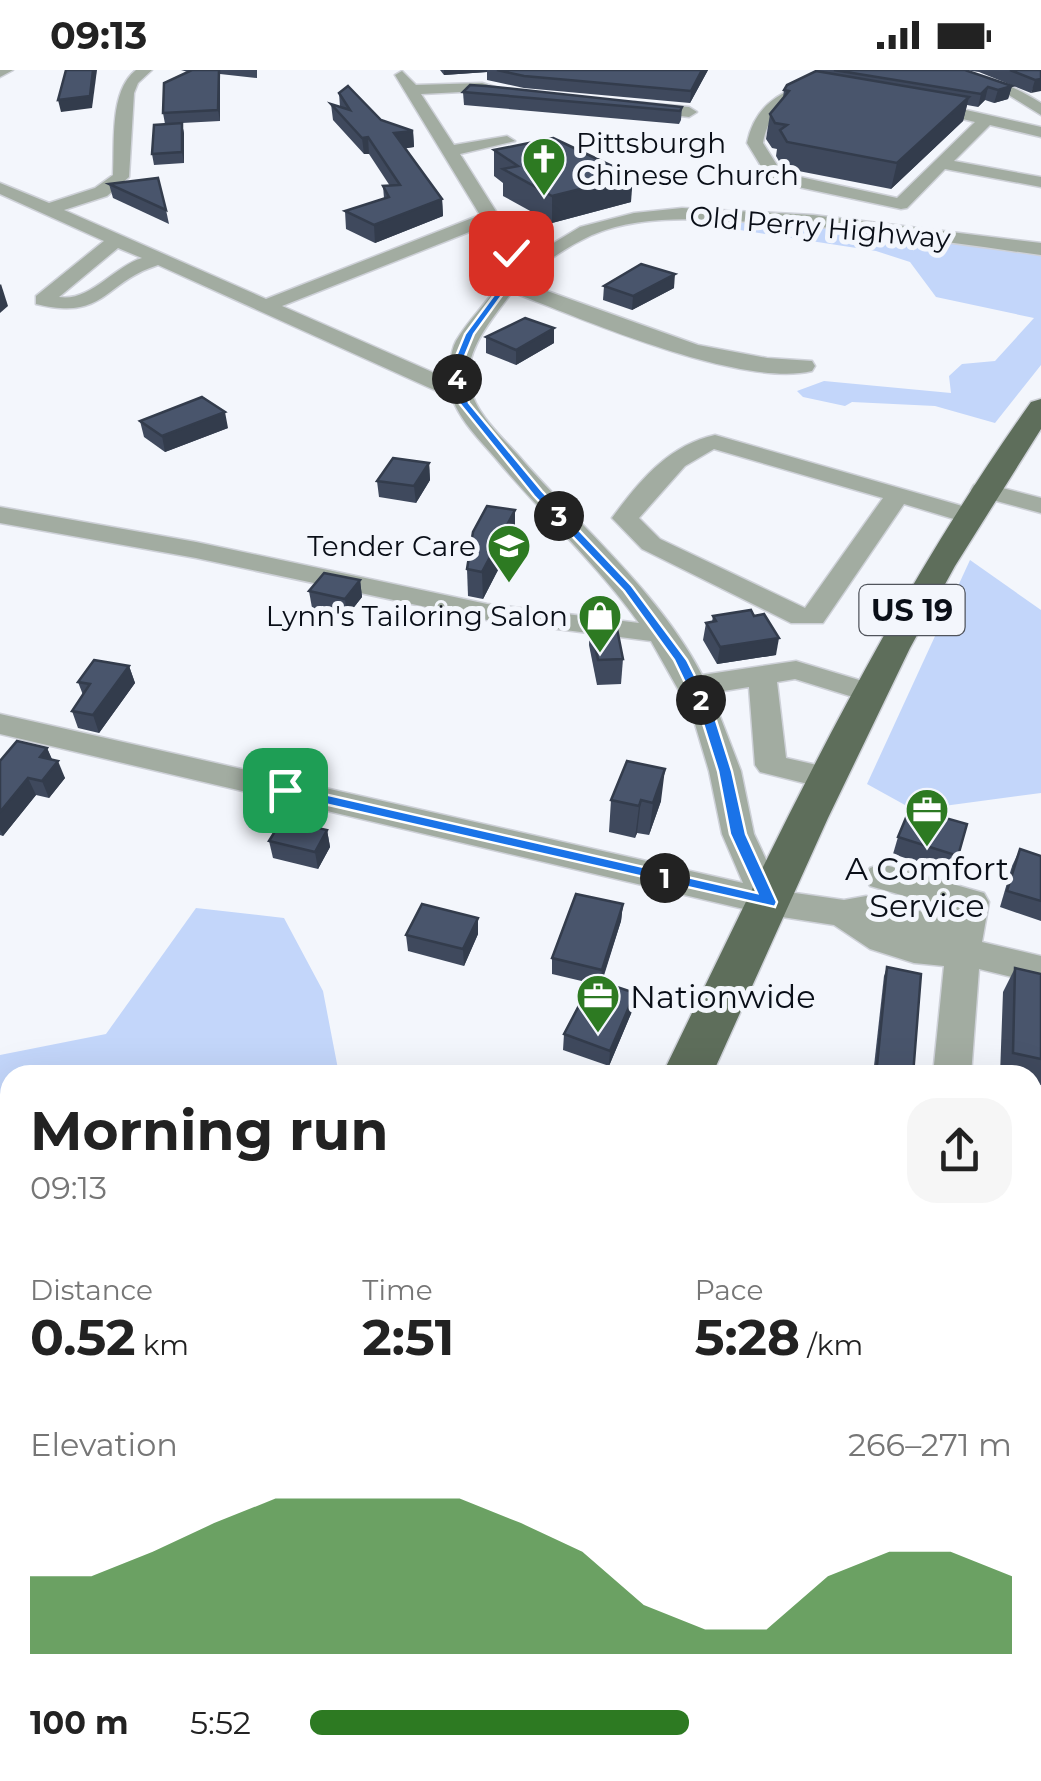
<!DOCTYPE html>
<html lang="en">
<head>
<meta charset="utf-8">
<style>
	:root { --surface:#fff; --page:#f6f6f6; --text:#222; --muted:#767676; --accent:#2d7a22 }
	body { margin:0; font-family:Montserrat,sans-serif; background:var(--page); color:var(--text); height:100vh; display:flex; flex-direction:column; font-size:38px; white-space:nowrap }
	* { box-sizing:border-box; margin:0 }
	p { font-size:32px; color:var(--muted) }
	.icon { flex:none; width:55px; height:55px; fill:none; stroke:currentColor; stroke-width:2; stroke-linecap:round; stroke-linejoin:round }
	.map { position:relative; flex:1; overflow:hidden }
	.panel { position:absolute; left:0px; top:995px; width:1042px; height:718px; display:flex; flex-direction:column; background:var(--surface); border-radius:30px 30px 0 0; box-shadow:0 10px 40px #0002 }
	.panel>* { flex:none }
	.pin { position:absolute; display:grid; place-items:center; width:85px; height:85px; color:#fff; margin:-42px; border-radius:20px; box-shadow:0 5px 15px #0006 }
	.km { position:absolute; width:50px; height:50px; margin:-25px; border-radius:50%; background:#222; color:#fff; font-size:28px; line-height:50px; text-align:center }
	.round { display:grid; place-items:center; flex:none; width:105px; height:105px; border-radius:30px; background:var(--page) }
	.head { display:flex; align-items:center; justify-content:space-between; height:170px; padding:0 30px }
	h1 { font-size:55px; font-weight:700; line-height:75px }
	.metrics { display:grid; grid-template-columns:repeat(3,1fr); gap:15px; height:170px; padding:10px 30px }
	.metrics div { display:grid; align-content:center }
	.metrics b { font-size:50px; font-weight:700 }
	.metrics small { font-size:28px; font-weight:400 }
	.metrics p { font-size:28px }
	.chart { height:280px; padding:20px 30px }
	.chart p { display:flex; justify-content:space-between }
	.chart svg { width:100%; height:180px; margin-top:10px; fill:var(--accent); opacity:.7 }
	ul { padding:0 30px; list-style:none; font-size:32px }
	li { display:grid; grid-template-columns:160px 120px 1fr; align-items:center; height:75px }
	li i { height:25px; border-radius:12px; background:var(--accent) }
	.status { display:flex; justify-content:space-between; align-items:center; height:70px; padding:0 50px; background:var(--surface); direction:ltr }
	.status svg { height:28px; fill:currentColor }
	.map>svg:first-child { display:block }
	.green { fill:#c3d6fa }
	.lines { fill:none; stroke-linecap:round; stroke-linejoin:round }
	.minor-casing { stroke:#ced1d8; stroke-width:3 }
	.major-casing { stroke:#ced1d8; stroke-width:3 }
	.minor { fill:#a2aca1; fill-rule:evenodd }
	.major { fill:#5e6e5b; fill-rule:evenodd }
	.wall { fill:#3f495d }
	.shaded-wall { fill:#333c4c }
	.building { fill:#49556c; stroke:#333c4c; stroke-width:2.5 }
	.route { fill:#1a73e8; stroke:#fff; stroke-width:2.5 }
	.labels { text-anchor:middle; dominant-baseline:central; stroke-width:10; stroke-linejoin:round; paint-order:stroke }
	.far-poi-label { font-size:28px; fill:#0a0f18; stroke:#f3f6fc; text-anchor:end }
	.far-street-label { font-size:28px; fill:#0a0f18; stroke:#f3f6fc }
	.shield { fill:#f3f6fc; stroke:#50545c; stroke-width:2.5 }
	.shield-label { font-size:30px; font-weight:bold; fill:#0a0f18 }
	.poi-label { font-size:32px; fill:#0a0f18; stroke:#f3f6fc }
</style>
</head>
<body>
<div class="status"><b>09:13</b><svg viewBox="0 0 49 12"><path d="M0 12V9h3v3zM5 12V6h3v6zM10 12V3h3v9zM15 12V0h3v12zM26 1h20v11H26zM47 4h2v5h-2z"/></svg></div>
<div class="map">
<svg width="1041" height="1711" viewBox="0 0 1041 1711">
	<rect width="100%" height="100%" fill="#f3f6fc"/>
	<!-- green -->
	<g class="green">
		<polygon points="690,148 875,161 1041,183 1041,295 995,353 935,336 852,332 845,336 803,327 797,321 824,311 951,323 949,306 962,294 995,291 1034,248 936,227 910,192 876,181 701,154"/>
		<polygon points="970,490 1041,540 1041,723 914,740 867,714"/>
		<polygon points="196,838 284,848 323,921 338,999 319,1005 10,1005 10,1164 0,1178 0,985 106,964"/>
	</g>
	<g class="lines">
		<defs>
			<g id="minor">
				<polygon points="0,0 13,0 0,7"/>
				<path d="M136 0H152L138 13 134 23 129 107 107 126 64 140 266 229 480 145 395 5 402 1 416 15 482 13 521 25 514 29 482 21 421 24 454 75 507 66 515 71 460 84 516 173 522 192 580 157 634 143 682 138 813 145 1041 173V185C944 172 848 157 751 152 699 149 641 144 592 165 566 177 542 194 522 212L698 275 767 288 812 291 815 296 812 301C740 318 582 249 512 222 493 249 462 281 470 317 476 344 500 365 518 385 580 457 659 522 702 605L796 591 879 616 884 623 879 630 869 632 795 609 777 612 786 688 839 700 844 708 839 716 828 719 760 702 755 695 749 617 711 623 741 701 754 764 781 821 844 830 866 826 951 850 953 840 870 816 865 807 870 798 882 794 984 823 989 832 982 872 1041 886V914L979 899 971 1005H933L944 896 914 893 870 879 834 855 769 845 0 664V644L743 813 722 764 709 701 692 644 651 571 487 550 196 488 0 453V437L196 472 487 534 639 553C597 494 543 445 497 390 480 370 461 352 452 328L158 195C102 213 106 251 36 234V226L104 171 0 124V113L49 133 95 118 113 105C115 73 109 21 136 0ZM487 155C523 215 485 223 456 271 450 282 450 297 448 309L282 236ZM118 178 142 188C113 197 90 232 59 227Z"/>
				<path d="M938 0C975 0 1010 13 1041 33V45L1007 24Z"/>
				<path d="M809 14 828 18C820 23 814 21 805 24 780 30 767 50 763 73L782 103 897 128 975 52 917 38 914 35 922 30 1041 57V67L990 55 954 91 1041 107V117L945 99 907 138 901 139 770 111 747 73C754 39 776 22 809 14Z"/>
				<polygon points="635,32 689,37 697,42 689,47 630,40 630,34"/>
				<path d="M715 365 976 440 980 445 967 453 904 434 823 553H791L642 479 612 448C639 411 669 375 715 365ZM714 379 883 428 805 538 660 469 639 448 685 396Z"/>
				<polygon points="983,413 1041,428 1041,443 974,425 971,420 974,415"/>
				<polygon points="1032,1053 1041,1055 1041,1091 1032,1089"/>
				<polygon points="1032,1167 1041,1169 1041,1209 1032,1207"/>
			</g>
			<g id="major">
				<path d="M1041 329V359L955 496 910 578 828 748 712 1005H662C776 770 879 546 1031 332Z"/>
				<polygon points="324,1702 395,1702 393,1711 321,1711"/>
			</g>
		</defs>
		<!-- minor casing -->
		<use href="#minor" class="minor-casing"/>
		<!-- major casing -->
		<use href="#major" class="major-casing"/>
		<!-- minor -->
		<use href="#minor" class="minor"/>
		<!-- major -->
		<use href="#major" class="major"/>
	</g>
	<!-- wall -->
	<g class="wall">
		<polygon points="181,0 257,0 257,8 220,4 220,51 182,53 184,64 184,93 154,95 152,84 165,54 163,43 188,2"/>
		<polygon points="440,0 708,0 690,33 524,18 487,10 487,2 444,5"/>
		<polygon points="817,0 1041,0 1031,23 979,2 965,0 1012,16 1008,29 994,33 985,30 978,37 967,35 963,51 891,119 783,98 776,86 777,79 772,78 766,69 770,44 783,28 784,20"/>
		<polygon points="463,22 682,37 681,50 679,54 464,35"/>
		<polygon points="339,23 381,50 413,61 414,77 405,78 442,129 443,146 375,173 346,159 345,141 384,128 383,116 390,116 369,84 364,84 333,50 331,34 340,37"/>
		<polygon points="494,80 631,132 552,153 503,126 503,113 494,106"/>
		<polygon points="109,114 166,140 169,154 113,128"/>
		<polygon points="604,216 674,218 632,240 603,230"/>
		<polygon points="554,258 554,273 516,295 486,283 486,267"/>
		<polygon points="140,351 228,358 165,382 144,367"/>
		<polygon points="429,393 430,410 416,433 379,427 377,411"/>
		<polygon points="515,440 515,467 483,529 468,526 467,499"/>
		<polygon points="360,510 362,527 347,546 312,538 309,521"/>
		<polygon points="713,546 754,546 776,585 717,594 703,570 706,553 712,552"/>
		<polygon points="590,550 623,589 621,614 597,615 589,575"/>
		<polygon points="129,596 135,613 99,663 78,658 72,641 83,625 78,612"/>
		<polygon points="47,678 52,689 65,708 49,728 36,725 3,766 0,765 0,691"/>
		<polygon points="611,730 661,731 649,765 637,763 635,768 609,762"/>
		<polygon points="327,760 330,777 318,799 273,788 269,771"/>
		<polygon points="898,767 958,786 951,803 893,784"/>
		<polygon points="1020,779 1041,786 1041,851 1000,837 1012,796"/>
		<polygon points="623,834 621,851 602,912 635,923 633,939 609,996 563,980 564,964 590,913 552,904 552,888"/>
		<polygon points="478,848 478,864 464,896 408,881 406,865"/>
		<polygon points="887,897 913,1005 873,1005 884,906"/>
		<polygon points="1015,898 1041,904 1041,1015 1032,1013 1032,1005 1000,1005 1003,922"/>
	</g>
	<!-- shaded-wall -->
	<g class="shaded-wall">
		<polygon points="93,0 97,0 92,38 61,42 58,30"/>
		<polygon points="219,0 220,4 220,51 218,40"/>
		<polygon points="444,0 487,0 487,2 444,5"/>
		<polygon points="702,0 708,0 690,33 691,21"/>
		<polygon points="1041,9 1041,21 1031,23 1035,10"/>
		<polygon points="1012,16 1008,29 994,33 998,20"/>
		<polygon points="988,17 985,30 978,37 981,24"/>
		<polygon points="969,27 963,51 891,119 897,93"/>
		<polygon points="182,53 184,64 184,93 182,82"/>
		<polygon points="413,61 414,77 395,80 394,63"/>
		<polygon points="368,67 369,84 364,84 362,68"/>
		<polygon points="633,106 631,132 552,153 552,126"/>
		<polygon points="442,129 443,146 375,173 374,155"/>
		<polygon points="675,204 674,218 632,240 633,226"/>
		<polygon points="1,214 8,236 0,243 0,215"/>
		<polygon points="554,258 554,273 516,295 516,280"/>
		<polygon points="225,342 228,358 165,382 162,366"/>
		<polygon points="429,393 430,410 416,433 414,416"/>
		<polygon points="515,440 515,467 483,529 482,502"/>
		<polygon points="360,510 362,527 347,546 345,529"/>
		<polygon points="779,568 776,585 717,594 720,577"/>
		<polygon points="129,596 135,613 99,663 93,645"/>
		<polygon points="47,678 54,695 40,687"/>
		<polygon points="58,691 65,708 49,728 42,711"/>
		<polygon points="665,699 661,731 649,765 653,733"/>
		<polygon points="28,708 36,725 3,766 0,760 0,742"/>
		<polygon points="641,730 637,763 635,768 639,736"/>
		<polygon points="327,760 330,777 318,799 315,782"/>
		<polygon points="623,834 621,851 600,916 602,900"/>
		<polygon points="478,848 478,864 464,896 463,879"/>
		<polygon points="635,923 633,939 609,996 610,981"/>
		<polygon points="109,1702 126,1702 128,1711 111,1711"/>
	</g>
	<!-- building -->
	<g class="building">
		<polygon points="66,0 93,0 90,26 58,30"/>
		<polygon points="192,0 219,0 218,40 163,43 164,13"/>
		<polygon points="497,0 702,0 691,21 524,6"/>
		<polygon points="834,0 965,0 1012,16 998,20 988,17 981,24"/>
		<polygon points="1010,0 1041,0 1041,9 1035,10"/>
		<polygon points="816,1 969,27 897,93 787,72 780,60 787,55 775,53 770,44 789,21 784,20 787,15"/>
		<polygon points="470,15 486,16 682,37 680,41 463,22"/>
		<polygon points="348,16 381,50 413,61 394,63 442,129 374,155 345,141 389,127 383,116 400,115 368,67 362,68 331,34 350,40 339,23"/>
		<polygon points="182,53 182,82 152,84 154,55"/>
		<polygon points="553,68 633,106 552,126 503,99 518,96 494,80"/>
		<polygon points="158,108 166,140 109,114"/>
		<polygon points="641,194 675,204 633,226 604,216"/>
		<polygon points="525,248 554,258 516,280 486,267"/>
		<polygon points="202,327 225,342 162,366 140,351"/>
		<polygon points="393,388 429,393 414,416 377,411"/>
		<polygon points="487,436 515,440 482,502 467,499 473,462"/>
		<polygon points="324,503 360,510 345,529 309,521"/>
		<polygon points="751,540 754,546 764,544 779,568 720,577 706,553 716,551 713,546"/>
		<polygon points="615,549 623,589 598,590 590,550"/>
		<polygon points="94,590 129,596 93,645 72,641 90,614 78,612"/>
		<polygon points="17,671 47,678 40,687 58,691 42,711 28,708 0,742 0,691"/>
		<polygon points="627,691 665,699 653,733 641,730 639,736 611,730"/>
		<polygon points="910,738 967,754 958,786 898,767"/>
		<polygon points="282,750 327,760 315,782 269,771"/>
		<polygon points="1020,779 1041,786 1041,831 1007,821"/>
		<polygon points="576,824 623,834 602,900 552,888"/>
		<polygon points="422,834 478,848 463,879 406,865"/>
		<polygon points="887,897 921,904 913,1005 876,1005"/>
		<polygon points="1015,898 1041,904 1041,989 1013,983"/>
		<polygon points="593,909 635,923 610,981 564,964"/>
		<polygon points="10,1679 10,1702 109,1702 111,1711 0,1711 0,1684"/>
	</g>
	<!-- route -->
	<polygon class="route" points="511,180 515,183 516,206 474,264 465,286 463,314 469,333 542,421 632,516 687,590 714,644 732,701 746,764 777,832 775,837 285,725 277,720 285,715 757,823 730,764 718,701 700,644 674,590 624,521 534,426 459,333 452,314 456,286 465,264 508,206 506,183"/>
	<!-- icons -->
	<defs>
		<symbol id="church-pin" viewBox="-11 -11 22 30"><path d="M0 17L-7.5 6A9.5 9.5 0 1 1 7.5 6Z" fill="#2d7a22" stroke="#f3f6fc"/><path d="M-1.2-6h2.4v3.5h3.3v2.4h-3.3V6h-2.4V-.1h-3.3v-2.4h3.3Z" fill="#fff"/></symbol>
		<symbol id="school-pin" viewBox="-11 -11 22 30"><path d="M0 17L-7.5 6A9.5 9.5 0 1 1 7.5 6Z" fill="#2d7a22" stroke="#f3f6fc"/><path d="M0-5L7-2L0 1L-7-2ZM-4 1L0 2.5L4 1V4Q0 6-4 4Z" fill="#fff"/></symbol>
		<symbol id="shop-pin" viewBox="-11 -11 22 30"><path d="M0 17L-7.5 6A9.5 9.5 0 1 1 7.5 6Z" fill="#2d7a22" stroke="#f3f6fc"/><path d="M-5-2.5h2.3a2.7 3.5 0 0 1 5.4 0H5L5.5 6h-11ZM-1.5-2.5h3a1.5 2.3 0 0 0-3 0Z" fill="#fff"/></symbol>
		<symbol id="office-pin" viewBox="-11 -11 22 30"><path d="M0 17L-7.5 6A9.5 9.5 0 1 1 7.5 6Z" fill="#2d7a22" stroke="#f3f6fc"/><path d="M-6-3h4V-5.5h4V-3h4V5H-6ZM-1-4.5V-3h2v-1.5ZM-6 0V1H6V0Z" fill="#fff"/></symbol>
	</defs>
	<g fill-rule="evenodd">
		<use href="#church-pin" x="519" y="64" width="50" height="68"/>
		<use href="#school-pin" x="484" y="451" width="50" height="68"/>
		<use href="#shop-pin" x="575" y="521" width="50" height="68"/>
		<use href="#office-pin" x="902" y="715" width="50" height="68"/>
		<use href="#office-pin" x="573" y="901" width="50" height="68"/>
	</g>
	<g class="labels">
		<!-- far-poi labels -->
		<g class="far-poi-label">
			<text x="576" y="73" text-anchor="start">Pittsburgh<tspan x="576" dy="32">Chinese Church</tspan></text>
			<text x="476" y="476">Tender Care</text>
			<text x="568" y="546">Lynn's Tailoring Salon</text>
		</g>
		<!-- far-street labels -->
		<g class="far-street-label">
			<text transform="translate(820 157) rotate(5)">Old Perry Highway</text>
		</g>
		<!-- shield labels -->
		<rect class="shield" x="859.5" y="515" width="105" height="50" rx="8"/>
		<g class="shield-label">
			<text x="912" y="540">US 19</text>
		</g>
		<!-- poi labels -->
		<g class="poi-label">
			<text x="927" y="798">A Comfort<tspan x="927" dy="37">Service</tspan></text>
			<text x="630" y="926" text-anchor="start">Nationwide</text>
		</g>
	</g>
</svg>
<div class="pin" style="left:285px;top:720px;background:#1e9e55"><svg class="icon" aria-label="arrive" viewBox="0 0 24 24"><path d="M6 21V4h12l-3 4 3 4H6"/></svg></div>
<div class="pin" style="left:511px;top:183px;background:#d93025"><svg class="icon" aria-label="check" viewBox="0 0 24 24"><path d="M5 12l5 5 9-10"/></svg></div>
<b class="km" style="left:665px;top:808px">1</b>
<b class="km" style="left:701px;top:630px">2</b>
<b class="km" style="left:559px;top:446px">3</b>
<b class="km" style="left:457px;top:309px">4</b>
<section class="panel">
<div class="head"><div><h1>Morning run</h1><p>09:13</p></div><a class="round"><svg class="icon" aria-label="share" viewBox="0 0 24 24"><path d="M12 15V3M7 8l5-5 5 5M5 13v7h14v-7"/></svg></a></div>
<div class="metrics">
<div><p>Distance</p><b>0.52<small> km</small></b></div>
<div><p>Time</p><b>2:51</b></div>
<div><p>Pace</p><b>5:28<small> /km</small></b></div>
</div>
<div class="chart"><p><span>Elevation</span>266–271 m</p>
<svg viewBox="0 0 160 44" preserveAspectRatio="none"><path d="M0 44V25L10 25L20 19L30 12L40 6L50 6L60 6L70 6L80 12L90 19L100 32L110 38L120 38L130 25L140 19L150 19L160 25V44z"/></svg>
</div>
<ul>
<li><b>100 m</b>5:52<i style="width:54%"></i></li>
</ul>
</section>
</div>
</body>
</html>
